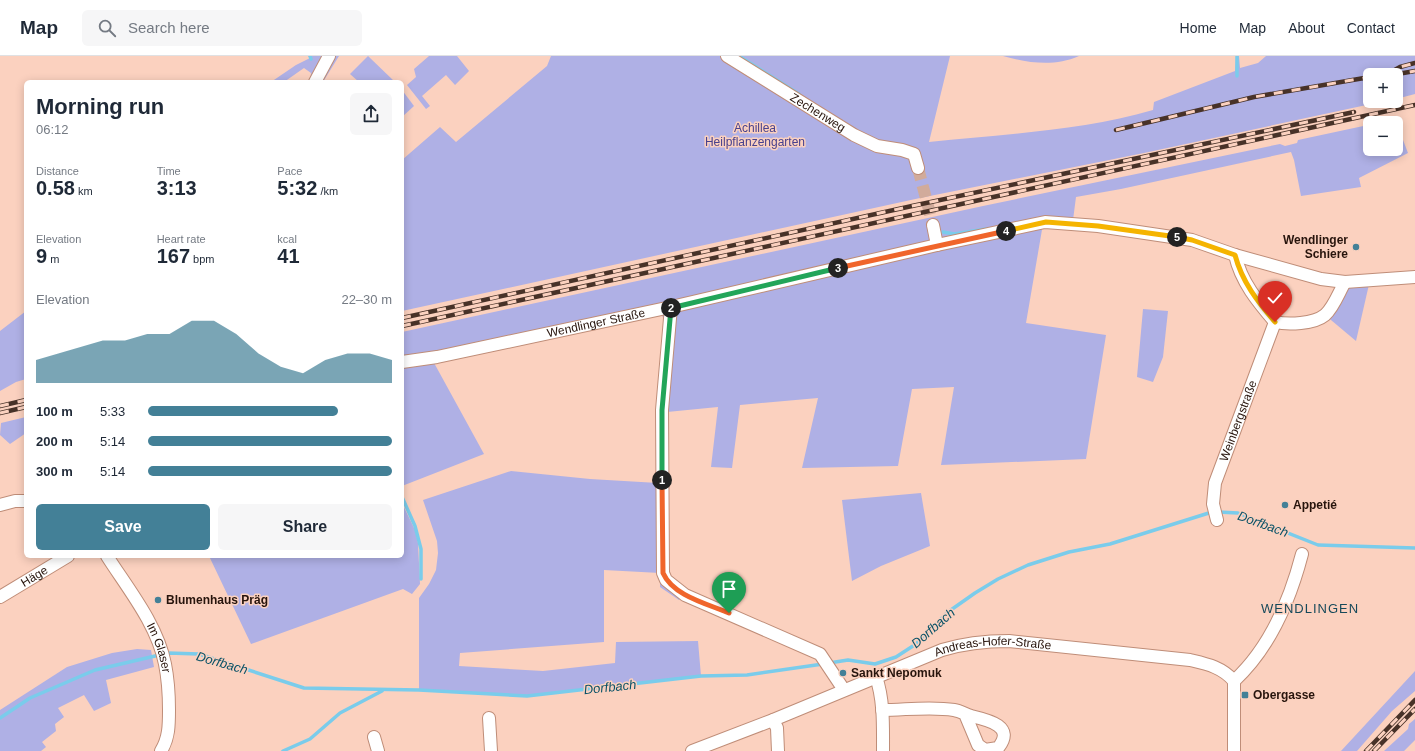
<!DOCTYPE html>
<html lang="en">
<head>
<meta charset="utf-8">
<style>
	:root { --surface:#fff; --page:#f6f6f7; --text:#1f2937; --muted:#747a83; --line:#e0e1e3; --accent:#438097 }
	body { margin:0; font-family:Helvetica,sans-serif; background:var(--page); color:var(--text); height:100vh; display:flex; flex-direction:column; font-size:15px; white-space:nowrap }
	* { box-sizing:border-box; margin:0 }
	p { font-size:13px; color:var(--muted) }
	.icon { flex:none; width:22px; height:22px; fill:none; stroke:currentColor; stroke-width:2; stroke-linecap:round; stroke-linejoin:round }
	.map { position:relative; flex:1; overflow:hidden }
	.drawer { position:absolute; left:24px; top:24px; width:380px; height:478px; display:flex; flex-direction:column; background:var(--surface); border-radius:6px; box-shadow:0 2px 10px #0003 }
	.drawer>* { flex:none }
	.fabs { position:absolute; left:1363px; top:12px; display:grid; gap:8px }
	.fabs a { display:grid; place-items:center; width:40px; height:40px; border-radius:6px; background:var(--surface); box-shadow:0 2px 10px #0003; font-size:20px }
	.pin { position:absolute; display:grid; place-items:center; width:34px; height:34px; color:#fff; margin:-41px -17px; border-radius:50% 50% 50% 0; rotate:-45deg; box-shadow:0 0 4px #0007 }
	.pin .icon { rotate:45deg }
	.km { position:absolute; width:20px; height:20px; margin:-10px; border-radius:50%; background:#222; color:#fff; font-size:11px; line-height:20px; text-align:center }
	.round { display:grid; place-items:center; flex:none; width:42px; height:42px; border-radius:6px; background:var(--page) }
	.summary { display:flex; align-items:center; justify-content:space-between; height:68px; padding:0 12px }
	h1 { font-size:22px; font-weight:800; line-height:30px }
	.figures { display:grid; grid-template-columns:repeat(3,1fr); gap:6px; height:68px; padding:4px 12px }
	.figures div { display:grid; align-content:center }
	.figures b { font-size:20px; font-weight:800 }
	.figures small { font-size:11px; font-weight:400 }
	.figures p { font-size:11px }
	.chart { height:112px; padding:8px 12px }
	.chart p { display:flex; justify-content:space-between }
	.chart svg { width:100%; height:72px; margin-top:4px; fill:var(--accent); opacity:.7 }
	.action { display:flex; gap:8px; margin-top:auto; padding:8px 12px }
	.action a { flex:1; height:46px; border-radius:6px; background:var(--accent); color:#fff; font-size:16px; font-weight:800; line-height:46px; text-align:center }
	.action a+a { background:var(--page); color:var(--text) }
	ul { padding:0 12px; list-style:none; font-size:13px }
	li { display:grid; grid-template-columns:64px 48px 1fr; align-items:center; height:30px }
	li i { height:10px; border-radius:5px; background:var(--accent) }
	header { display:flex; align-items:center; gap:24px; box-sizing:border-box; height:56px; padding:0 20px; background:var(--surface); border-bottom:1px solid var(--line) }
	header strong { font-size:19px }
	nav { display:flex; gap:22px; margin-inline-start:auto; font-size:14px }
	.search { width:280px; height:36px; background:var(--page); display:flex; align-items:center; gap:10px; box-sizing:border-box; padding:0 14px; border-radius:6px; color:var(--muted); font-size:15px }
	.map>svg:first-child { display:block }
	.green { fill:#afb0e5 }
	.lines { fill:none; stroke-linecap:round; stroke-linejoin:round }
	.stream { stroke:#7acceb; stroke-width:3.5 }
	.street-tunnel { stroke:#d1ab9b; stroke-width:12; stroke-dasharray:12 6; stroke-linecap:butt }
	.street-casing { stroke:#bf8d78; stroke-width:14 }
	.street { stroke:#fff; stroke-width:12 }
	.rail-casing { stroke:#483228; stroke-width:4.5 }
	.rail { stroke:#fbd1bf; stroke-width:3; stroke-dasharray:9; stroke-linecap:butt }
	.split-1-casing { stroke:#fff; stroke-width:8 }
	.split-2-casing { stroke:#fff; stroke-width:8 }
	.split-3-casing { stroke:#fff; stroke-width:8 }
	.split-4-casing { stroke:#fff; stroke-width:8 }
	.split-5-casing { stroke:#fff; stroke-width:8 }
	.split-6-casing { stroke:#fff; stroke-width:8 }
	.split-1 { stroke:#f0652b; stroke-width:5 }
	.split-2 { stroke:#22a559; stroke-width:5 }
	.split-3 { stroke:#22a559; stroke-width:5 }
	.split-4 { stroke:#f0652b; stroke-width:5 }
	.split-5 { stroke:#f5b400; stroke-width:5 }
	.split-6 { stroke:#f5b400; stroke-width:5 }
	.poi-dot { fill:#438097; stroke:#fbd1bf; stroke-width:1.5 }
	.labels { text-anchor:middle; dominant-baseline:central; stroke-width:3; stroke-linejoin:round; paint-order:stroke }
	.street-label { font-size:12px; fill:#27140c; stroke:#fbd1bf }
	.park-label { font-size:12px; fill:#48418d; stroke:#fbd1bf }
	.poi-label { font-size:12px; font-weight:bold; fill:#27140c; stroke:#fbd1bf; text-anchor:start }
	.water-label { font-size:13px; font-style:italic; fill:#0a5267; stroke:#fbd1bf }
	.neighbourhood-label { font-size:13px; letter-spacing:1px; fill:#16495a; stroke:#fbd1bf }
</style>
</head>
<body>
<header>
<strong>Map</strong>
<div class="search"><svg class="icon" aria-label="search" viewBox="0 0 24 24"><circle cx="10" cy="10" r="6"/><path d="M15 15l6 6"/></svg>Search here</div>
<nav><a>Home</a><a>Map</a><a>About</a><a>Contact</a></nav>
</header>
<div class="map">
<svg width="1415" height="695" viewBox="0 0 1415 695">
	<rect width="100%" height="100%" fill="#fbd1bf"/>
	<!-- green -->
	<g class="green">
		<polygon points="308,0 339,0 323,26 310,26 311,17 304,12 284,26 271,26 296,9 310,2"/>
		<polygon points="368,0 395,26 359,26 350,18"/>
		<polygon points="429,0 457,0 469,15 455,29 446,19 422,40 430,50 426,53 407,29 416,21 414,13"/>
		<path d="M551 0H950L929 86C1003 78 1081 75 1153 54L1154 46 1235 15 1236 0H1239L1240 12 1258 7 1266 0H1415V38L1396 43V19H1370V45H1385L1144 97 920 142 402 255V104L440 71 456 86 547 10Z"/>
		<path d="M1003 0H1079C1054 11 1029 7 1003 0Z"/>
		<polygon points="402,34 414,50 402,61"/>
		<polygon points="1395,63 1408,97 1359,122 1361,131 1301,140 1294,104 1291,96 1121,133 1076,141 1073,164 1044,162 1026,267 1106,279 1086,403 941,409 954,331 912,333 898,410 802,412 818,342 740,349 732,412 711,411 718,351 667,356 667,514 681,540 679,544 660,531 660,517 604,514 604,586 460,597 459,610 543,615 615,607 616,586 698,585 701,620 527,640 419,634 419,542 429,528 436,514 438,497 437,485 423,444 511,415 590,423 658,427 664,263 659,255 433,305 484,398 402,430 402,276 983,150 1280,88 1285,90 1297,87 1298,84 1368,69 1370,71 1370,93 1396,93 1396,67 1391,67"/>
		<polygon points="1370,224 1356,285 1325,259 1345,226"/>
		<polygon points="1143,253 1168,255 1163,301 1153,326 1137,321"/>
		<polygon points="26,255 26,323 16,326 0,335 0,275"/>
		<polygon points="26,361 26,377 10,388 0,379 1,367"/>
		<polygon points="921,437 930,490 881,510 852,525 842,444"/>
		<polygon points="402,447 415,474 418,487 420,528 412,538 403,533 251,588 209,500 402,500"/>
		<polygon points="137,593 151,594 154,611 106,624 111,647 94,655 84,639 58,652 64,661 55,668 56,675 42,686 46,691 41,695 0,695 0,654 67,611 112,597"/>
		<polygon points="1415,615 1415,635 1392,655 1357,695 1341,695"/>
		<polygon points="1415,663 1415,684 1404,695 1384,695 1408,673 1409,668"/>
	</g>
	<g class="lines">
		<!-- stream -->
		<g class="stream">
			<polyline points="310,0 311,3"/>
			<polyline points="739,0 799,38"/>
			<polyline points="1237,20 1237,0"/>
			<polyline points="943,176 954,178 986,173"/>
			<polyline points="402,441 415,470 421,493 421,523"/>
			<polyline points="1218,456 1238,457 1318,489 1415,492"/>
			<polyline points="829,607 848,604 875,608 896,601 916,588 948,556 975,537 998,523 1028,509 1069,496 1110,488 1212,456"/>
			<polyline points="0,662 30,642 95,614 168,597 199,598 304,632 419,634 527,640 701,620 747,619 823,608"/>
			<polyline points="283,695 310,683 340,657 382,635"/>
		</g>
		<!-- street-tunnel -->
		<polyline class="street-tunnel" points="918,112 933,169"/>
		<defs>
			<g id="street">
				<path id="s1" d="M727 0 854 79 877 90 902 94 914 98 918 112"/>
				<polyline points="315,26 329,0"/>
				<polyline points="933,169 937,189"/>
				<path d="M1235 199C1241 226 1258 246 1275 266 1288 269 1314 268 1325 259 1334 251 1339 236 1345 226"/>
				<polyline points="671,251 662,354 663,517 666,524 685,539 820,598 844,634"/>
				<path id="s2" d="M402 306 437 301 671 251 937 189 1045 166 1098 170 1192 184 1235 199 1321 223 1345 226 1415 221"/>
				<polyline points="0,449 15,445 26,445"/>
				<path id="s3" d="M1217 464 1213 448 1215 427 1275 266"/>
				<path id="s4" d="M107 500C128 533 157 568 165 608 168 623 169 638 169 654 169 669 169 682 161 695"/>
				<path id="s5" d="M0 541 68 500"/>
				<path d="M876 621C884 644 883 670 883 695"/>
				<path d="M1234 625C1271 591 1290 544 1302 498"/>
				<path d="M882 654C905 654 931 650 954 654 960 655 965 658 971 660 988 664 1016 670 998 692L985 694 978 689 965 658"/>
				<polyline points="489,662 491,695"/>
				<polyline points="773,664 777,672 778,695"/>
				<polyline points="374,681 378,695"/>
				<path id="s6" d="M692 695 773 664 942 594C965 587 985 585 1009 585L1190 604C1207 608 1222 611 1234 625"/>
				<polyline points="1234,695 1234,625"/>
			</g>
		</defs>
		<!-- street casing -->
		<use href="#street" class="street-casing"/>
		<!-- street -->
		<use href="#street" class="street"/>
		<defs>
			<g id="rail">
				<polyline points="1386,19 1400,11 1415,7"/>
				<polyline points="1392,19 1415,15"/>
				<polyline points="1116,74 1254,41 1370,21"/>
				<polyline points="402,262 912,150 1354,56"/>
				<polyline points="402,270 1415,49"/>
				<polyline points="0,350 26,344"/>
				<polyline points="0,357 26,351"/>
				<polyline points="1366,695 1415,644"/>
				<polyline points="1374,695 1415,653"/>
			</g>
		</defs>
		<!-- rail casing -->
		<use href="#rail" class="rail-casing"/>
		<!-- rail -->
		<use href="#rail" class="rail"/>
	</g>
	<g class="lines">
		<defs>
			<path id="split-1" d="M662 424 663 517C673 540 708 548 729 557"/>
			<polyline id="split-2" points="662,424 662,354 671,252"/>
			<polyline id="split-3" points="671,252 838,212"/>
			<polyline id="split-4" points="838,212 1006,175"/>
			<polyline id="split-5" points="1006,175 1046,166 1098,170 1177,181"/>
			<path id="split-6" d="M1177 181 1192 184 1235 199C1242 226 1258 246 1275 266"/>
		</defs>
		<!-- split-1 casing -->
		<use href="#split-1" class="split-1-casing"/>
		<!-- split-2 casing -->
		<use href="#split-2" class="split-2-casing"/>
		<!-- split-3 casing -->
		<use href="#split-3" class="split-3-casing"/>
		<!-- split-4 casing -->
		<use href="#split-4" class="split-4-casing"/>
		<!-- split-5 casing -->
		<use href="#split-5" class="split-5-casing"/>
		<!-- split-6 casing -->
		<use href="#split-6" class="split-6-casing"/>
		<!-- split-1 -->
		<use href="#split-1" class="split-1"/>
		<!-- split-2 -->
		<use href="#split-2" class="split-2"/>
		<!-- split-3 -->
		<use href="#split-3" class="split-3"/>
		<!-- split-4 -->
		<use href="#split-4" class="split-4"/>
		<!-- split-5 -->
		<use href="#split-5" class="split-5"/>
		<!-- split-6 -->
		<use href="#split-6" class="split-6"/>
	</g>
	<!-- markers -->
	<g class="poi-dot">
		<circle cx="1356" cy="191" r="4"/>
		<circle cx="1285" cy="449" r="4"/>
		<circle cx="158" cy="544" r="4"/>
		<circle cx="843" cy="617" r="4"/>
		<rect x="1241" y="635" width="8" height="8" rx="2"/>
	</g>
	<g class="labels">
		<!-- street labels -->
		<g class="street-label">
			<text stroke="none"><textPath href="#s1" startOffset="107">Zechenweg</textPath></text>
			<text stroke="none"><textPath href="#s2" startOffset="198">Wendlinger Straße</textPath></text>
			<text stroke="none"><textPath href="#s3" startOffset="104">Weinbergstraße</textPath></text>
			<text stroke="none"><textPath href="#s5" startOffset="40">Häge</textPath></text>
			<text stroke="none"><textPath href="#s4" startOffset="106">Im Glaser</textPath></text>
			<text stroke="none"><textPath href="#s6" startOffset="321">Andreas-Hofer-Straße</textPath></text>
		</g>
		<!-- park labels -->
		<g class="park-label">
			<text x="755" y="72">Achillea<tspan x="755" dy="14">Heilpflanzengarten</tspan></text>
		</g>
		<!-- poi labels -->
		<g class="poi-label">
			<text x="1348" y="184" text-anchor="end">Wendlinger<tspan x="1348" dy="14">Schiere</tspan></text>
			<text x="1293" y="449">Appetié</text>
			<text x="166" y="544">Blumenhaus Präg</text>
			<text x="851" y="617">Sankt Nepomuk</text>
			<text x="1253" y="639">Obergasse</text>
		</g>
		<!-- water labels -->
		<g class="water-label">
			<text transform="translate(1263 468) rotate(20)">Dorfbach</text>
			<text transform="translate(933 572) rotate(-41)">Dorfbach</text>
			<text transform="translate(222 607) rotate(16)">Dorfbach</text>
			<text transform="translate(610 631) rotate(-6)">Dorfbach</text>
		</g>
		<!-- neighbourhood labels -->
		<g class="neighbourhood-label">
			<text x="1310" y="552">WENDLINGEN</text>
		</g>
	</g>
</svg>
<div class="fabs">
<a>+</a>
<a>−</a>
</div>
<div class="pin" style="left:729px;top:557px;background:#1e9e55"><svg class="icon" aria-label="arrive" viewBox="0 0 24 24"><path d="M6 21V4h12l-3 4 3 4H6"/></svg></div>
<div class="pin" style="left:1275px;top:266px;background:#d93025"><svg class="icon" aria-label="check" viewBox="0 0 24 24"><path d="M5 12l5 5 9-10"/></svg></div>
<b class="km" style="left:662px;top:424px">1</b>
<b class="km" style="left:671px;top:252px">2</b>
<b class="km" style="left:838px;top:212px">3</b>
<b class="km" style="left:1006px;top:175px">4</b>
<b class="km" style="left:1177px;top:181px">5</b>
<section class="drawer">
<div class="summary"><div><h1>Morning run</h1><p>06:12</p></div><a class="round"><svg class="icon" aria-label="share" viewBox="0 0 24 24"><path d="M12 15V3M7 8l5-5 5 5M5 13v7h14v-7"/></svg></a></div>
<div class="figures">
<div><p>Distance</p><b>0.58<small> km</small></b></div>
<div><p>Time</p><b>3:13</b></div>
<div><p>Pace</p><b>5:32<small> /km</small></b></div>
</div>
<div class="figures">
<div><p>Elevation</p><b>9<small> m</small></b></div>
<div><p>Heart rate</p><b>167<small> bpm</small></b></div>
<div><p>kcal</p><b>41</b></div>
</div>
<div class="chart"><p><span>Elevation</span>22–30 m</p>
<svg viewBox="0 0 160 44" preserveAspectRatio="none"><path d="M0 44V30L10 26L20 22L30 18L40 18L50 14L60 14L70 6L80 6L90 14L100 26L110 34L120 38L130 30L140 26L150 26L160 30V44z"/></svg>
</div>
<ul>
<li><b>100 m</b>5:33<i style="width:78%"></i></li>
<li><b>200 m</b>5:14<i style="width:100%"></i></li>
<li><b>300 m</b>5:14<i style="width:100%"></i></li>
</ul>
<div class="action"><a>Save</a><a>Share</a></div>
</section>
</div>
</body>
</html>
